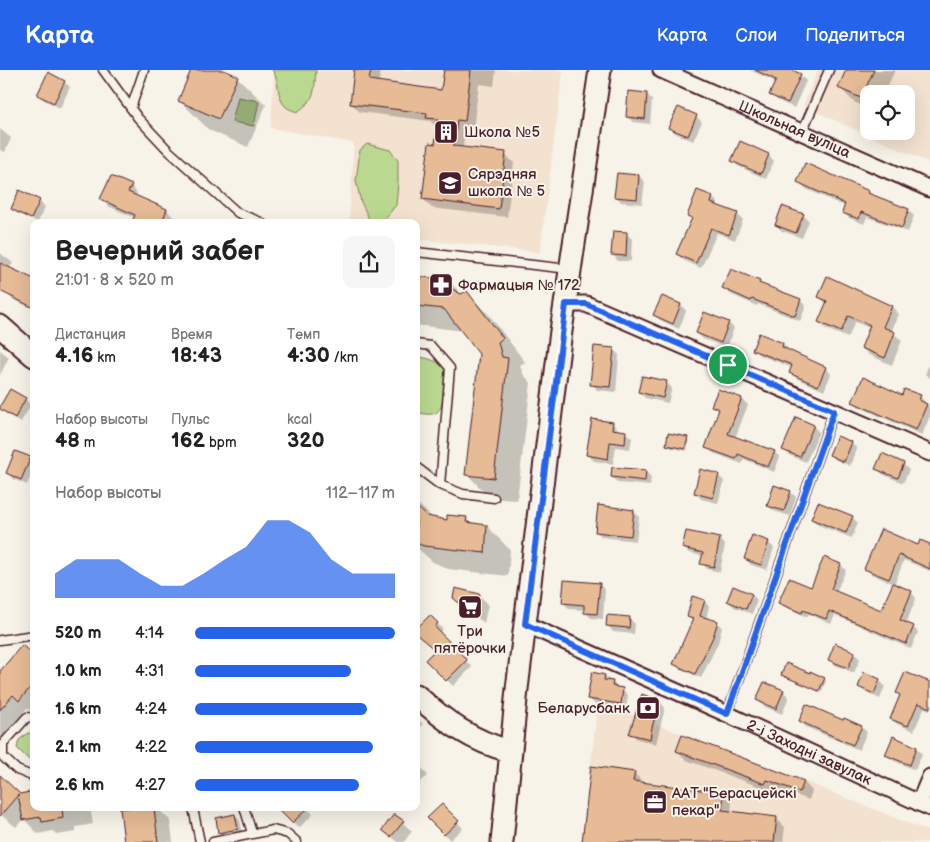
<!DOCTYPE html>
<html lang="ru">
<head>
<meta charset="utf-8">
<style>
	:root { --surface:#fff; --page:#f6f6f6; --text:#222; --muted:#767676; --accent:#2563eb }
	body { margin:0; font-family:"Balsamiq Sans",sans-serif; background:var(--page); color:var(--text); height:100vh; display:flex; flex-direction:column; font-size:19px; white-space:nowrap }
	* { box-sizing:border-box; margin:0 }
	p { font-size:16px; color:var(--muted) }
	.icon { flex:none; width:28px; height:28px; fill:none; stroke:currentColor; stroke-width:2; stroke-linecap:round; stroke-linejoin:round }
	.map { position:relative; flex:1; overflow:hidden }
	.sheet { position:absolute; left:30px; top:149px; width:390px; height:592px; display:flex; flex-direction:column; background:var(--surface); border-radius:10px; box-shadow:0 5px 20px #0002 }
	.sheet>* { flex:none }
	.controls { position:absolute; left:860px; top:15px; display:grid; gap:10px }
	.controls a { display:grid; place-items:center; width:55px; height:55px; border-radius:10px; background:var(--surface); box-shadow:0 5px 20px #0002; font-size:25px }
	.pin { position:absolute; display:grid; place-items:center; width:42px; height:42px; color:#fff; margin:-21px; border:2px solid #fff; border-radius:50%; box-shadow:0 1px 5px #0007 }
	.round { display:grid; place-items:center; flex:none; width:52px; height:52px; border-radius:10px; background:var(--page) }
	.overview { display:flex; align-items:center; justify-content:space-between; height:85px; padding:0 25px }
	h1 { font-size:28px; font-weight:800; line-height:38px }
	.metrics { display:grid; grid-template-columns:repeat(3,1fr); gap:8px; height:85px; padding:5px 25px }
	.metrics div { display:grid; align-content:center }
	.metrics b { font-size:21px; font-weight:800 }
	.metrics small { font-size:14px; font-weight:400 }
	.metrics p { font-size:14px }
	.chart { height:140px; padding:10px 25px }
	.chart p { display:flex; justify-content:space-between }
	.chart svg { width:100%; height:90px; margin-top:5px; fill:var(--accent); opacity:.7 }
	ul { padding:0 25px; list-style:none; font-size:16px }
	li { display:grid; grid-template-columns:80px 60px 1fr; align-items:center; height:38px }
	li i { height:12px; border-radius:6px; background:var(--accent) }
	header { display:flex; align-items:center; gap:30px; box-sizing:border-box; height:70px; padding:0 25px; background:var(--accent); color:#fff }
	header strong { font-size:24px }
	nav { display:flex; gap:28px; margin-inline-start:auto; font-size:18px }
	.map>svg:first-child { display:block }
	.built { fill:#f2e2cf; fill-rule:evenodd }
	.green { fill:#bad890; stroke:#827c5e }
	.shadow { fill:#0003 }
	.building { fill:#e6bb96; stroke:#4a1f2b }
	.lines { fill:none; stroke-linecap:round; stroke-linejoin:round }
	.service-casing { stroke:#4a1f2b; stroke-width:11 }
	.minor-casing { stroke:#4a1f2b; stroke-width:19 }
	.secondary-casing { stroke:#4a1f2b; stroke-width:25 }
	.service { stroke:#f7f3e8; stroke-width:8 }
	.minor { stroke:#f7f3e8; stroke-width:15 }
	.secondary { stroke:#f7f3e8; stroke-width:21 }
	.route-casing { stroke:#fff; stroke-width:10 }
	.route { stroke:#2563eb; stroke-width:6 }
	.labels { text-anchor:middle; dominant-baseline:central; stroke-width:4; stroke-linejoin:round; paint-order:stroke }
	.street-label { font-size:15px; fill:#4a1f2b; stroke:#f7f3e8 }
	.poi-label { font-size:15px; fill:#4a1f2b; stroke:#f7f3e8; text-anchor:start }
</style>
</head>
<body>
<header>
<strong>Карта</strong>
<nav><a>Карта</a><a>Слои</a><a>Поделиться</a></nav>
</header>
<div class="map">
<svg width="930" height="772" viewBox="0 0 930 772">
	<rect width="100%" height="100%" fill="#f7f3e8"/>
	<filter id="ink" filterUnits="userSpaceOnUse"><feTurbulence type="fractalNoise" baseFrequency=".02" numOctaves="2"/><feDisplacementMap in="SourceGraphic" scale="10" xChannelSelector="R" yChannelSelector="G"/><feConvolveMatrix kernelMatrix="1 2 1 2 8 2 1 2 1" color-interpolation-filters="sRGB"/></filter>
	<g filter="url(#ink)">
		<!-- built -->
		<g class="built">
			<polygon points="274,0 563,0 540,182 416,169 416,152 349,152 354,73 271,58"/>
			<path d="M818 0H930V93L803 36ZM869 24H906V61H869Z"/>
			<polygon points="598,632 804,711 930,762 930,772 582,772"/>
		</g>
		<!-- green -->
		<g class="green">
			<path d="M272 0H316C314 22 316 29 297 42 294 41 289 39 286 37 275 27 281 10 272 0Z"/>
			<polygon points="238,27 259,31 254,56 232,52"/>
			<polygon points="367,74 390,80 398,90 398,114 396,135 384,150 370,151 361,132 356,111 360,80"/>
			<path d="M416 286C430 289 439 290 447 302 445 313 446 343 432 344 427 345 421 343 416 342Z"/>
			<polygon points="28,663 34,663 34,692 28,689 17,678 19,670"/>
		</g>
		<!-- shadow -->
		<g class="shadow">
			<polygon points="193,0 221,0 237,7 266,35 248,77 209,60 180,31"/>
			<polygon points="356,0 380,0 379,13 442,21 445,0 496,0 494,16 479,14 473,59 465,59 463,78 505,84 514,93 507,147 432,138 423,129 436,76 439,57 436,56 430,51 360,42 351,33"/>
			<polygon points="750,0 789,0 800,5 806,11 794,38 777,30 771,24 776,12"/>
			<polygon points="847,0 895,0 884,24 869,24 869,39 854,32 839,17"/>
			<polygon points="64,12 70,17 60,38 44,30 38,25"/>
			<polygon points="647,24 652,30 650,54 633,52 627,47"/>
			<polygon points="696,46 702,52 693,71 675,63 670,57"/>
			<polygon points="0,59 11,68 5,82 0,80"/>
			<polygon points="741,73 769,85 774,91 766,109 738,96 733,91"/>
			<polygon points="806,95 869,122 873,126 908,140 914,146 908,162 867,147 864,154 849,148 843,142 846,137 804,118 798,112"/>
			<polygon points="639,106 645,112 642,134 621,132 616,126"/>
			<polygon points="131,116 137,123 136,127 167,140 173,147 171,152 133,152 135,148 108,136 101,129"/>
			<polygon points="712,127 718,133 717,136 737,144 743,150 735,170 717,163 701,198 683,190 677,184 693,149 689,146"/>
			<polygon points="39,131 45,137 38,152 18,144 12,139"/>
			<polygon points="803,145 809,151 802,168 782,161 776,155"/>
			<polygon points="626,163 632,169 631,191 618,191 613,185"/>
			<polygon points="0,183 13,193 9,199 34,211 34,239 12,229 0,214"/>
			<polygon points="416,208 449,211 462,225 466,222 490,246 525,292 520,295 523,304 531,313 517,430 490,428 467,404 480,284 463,261 416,255"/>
			<polygon points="827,208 892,237 899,244 891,262 902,270 892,295 869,285 862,278 870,258 855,252 848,268 826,259 819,252 827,234 819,227"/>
			<polygon points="759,212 762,215 800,230 806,236 800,251 758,234 757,236 730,224 724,218"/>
			<polygon points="662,227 681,235 686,241 679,259 660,250 654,245"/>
			<polygon points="728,253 734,258 727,278 703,269 697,263"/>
			<polygon points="783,274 788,279 788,281 826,298 831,304 824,321 796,308 791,302 793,298 759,285 754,279"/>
			<polygon points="0,280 9,287 0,305"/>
			<polygon points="614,280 619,285 616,322 597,320 592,314"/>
			<polygon points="930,292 930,308 925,304"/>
			<polygon points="666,312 672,318 668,333 645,328 639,322"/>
			<polygon points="719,320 742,329 748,335 735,368 774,382 780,387 774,402 744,389 742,394 713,383 707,377 719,341 713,336"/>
			<polygon points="902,326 920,326 930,338 930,346 922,365 859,337 853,332"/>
			<polygon points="25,329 31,335 21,352 6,344 0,338"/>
			<polygon points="612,353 618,359 618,361 626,363 632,368 630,379 616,377 613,394 594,391 588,385"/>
			<polygon points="813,356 819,362 806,392 789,385 784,379"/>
			<polygon points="838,367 852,373 857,379 850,396 836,390 830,385"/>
			<polygon points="687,369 689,371 687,381 669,377 667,374"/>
			<polygon points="30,388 34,392 34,398 27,415 13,409 8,403"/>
			<polygon points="903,394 909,400 903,413 882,404 877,398"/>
			<polygon points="645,401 651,407 650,416 618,413 612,407"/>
			<polygon points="718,405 724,411 718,433 701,429 696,423"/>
			<polygon points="790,422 796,427 790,446 774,441 768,435"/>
			<polygon points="416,432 433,448 448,451 466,449 472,454 487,456 510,480 508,506 448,499 433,492 416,477"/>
			<polygon points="634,441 639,447 636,471 602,467 596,461"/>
			<polygon points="852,447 858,453 852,468 818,455 812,449"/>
			<polygon points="720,469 725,475 720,502 707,499 702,493 703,486 689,483 683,478"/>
			<polygon points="768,472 774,478 767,500 751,495 745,489"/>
			<polygon points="930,475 930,501 904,490 894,515 911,522 916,528 906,554 913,557 918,562 911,579 835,545 831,554 809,544 807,547 785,537 779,532 812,519 825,488 841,495 846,500 836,522 882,542 894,514 871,504 866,498 918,477"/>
			<polygon points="599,514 605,520 603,549 591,548 585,542 585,540 569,539 564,533"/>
			<polygon points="479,525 488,534 484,553 454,528"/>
			<polygon points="752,525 757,530 752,544 734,537 728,531"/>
			<polygon points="704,531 709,536 706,549 717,552 722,558 718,573 701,608 680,599 674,594 693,552 688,546"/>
			<polygon points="430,547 443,559 439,564 472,597 453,616 427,590 436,581"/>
			<polygon points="629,548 635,554 634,564 613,562 608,556"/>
			<polygon points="854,583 860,589 854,603 835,595 829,589"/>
			<polygon points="34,587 34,643 27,638 0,670 0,603"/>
			<polygon points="782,604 824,609 826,611 821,623"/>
			<polygon points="605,606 628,625 626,639 595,634 589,629"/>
			<polygon points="879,610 885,616 880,629 865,622 859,616"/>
			<polygon points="930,614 930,640 924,638 914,661 897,654 891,648 901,626 897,623"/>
			<polygon points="783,621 789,627 782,644 763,636 758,630"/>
			<polygon points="643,626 660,632 665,638 656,674 637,669 631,663"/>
			<polygon points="416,647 423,654 416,661"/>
			<polygon points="800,651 844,652 861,657 867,662 859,680 806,657"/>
			<polygon points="893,668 917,678 922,684 915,700 892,690 886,684"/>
			<polygon points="677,681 804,712 812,721 809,730 776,718 774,722 686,690"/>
			<polygon points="416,690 428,706 416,715"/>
			<polygon points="634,703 643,712 643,714 723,724 732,733 731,743 776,748 785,757 783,772 583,772"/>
			<polygon points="0,707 34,738 86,738 91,742 93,754 76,757 76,762 57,765 53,761 38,764 24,749 16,757 1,745 0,747"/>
			<polygon points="442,736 463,758 450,770 429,748"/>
			<polygon points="121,738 157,738 170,750 173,772 126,772"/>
			<polygon points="279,738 306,738 313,744 299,758"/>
			<polygon points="235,745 240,751 243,765 225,768 219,762"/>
			<polygon points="395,746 412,761 404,772 398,772 384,760"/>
		</g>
		<!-- building -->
		<g class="building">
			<polygon points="191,0 224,0 238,6 219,49 178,31"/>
			<polygon points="354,0 371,0 369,10 441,20 444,0 471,0 465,51 457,50 454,76 506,82 499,139 422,129 429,73 435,74 438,49 426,48 427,43 350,34"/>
			<polygon points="755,0 792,0 801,4 788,33 769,25 776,10"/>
			<polygon points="846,0 874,0 861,28 838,18"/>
			<polygon points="48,2 65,11 54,33 37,25"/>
			<polygon points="628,21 647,23 645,49 626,47"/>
			<polygon points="678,37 697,45 688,66 668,58"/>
			<polygon points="740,71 769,84 761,104 731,91"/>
			<polygon points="805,93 869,121 868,123 909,139 902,158 861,142 859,149 842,143 845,134 797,112"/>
			<polygon points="617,103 639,105 637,129 614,127"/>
			<polygon points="111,106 132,115 128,122 167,139 162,152 132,152 135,145 100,129"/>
			<polygon points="19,120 40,130 31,149 11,139"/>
			<polygon points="697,120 713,126 711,133 738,143 729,165 711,158 696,193 676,184 692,148 687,146"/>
			<polygon points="782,136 804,144 796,163 775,155"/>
			<polygon points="613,161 627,162 626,186 611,185"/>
			<polygon points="0,193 34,209 34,238 0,221"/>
			<polygon points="731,199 760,211 759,213 801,229 795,246 752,229 751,231 722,218"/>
			<polygon points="416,206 449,210 447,216 461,224 467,221 503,268 498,272 502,287 508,288 494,408 465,405 479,284 444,239 416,236"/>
			<polygon points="827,206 892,236 883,257 895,262 885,288 861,278 870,255 848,246 841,262 818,252 827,231 818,227"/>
			<polygon points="662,226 681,234 673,254 653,245"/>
			<polygon points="704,242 729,252 721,273 696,263"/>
			<polygon points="759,263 783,273 782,277 826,297 818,316 789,303 792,295 752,280"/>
			<polygon points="594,276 614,278 610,317 590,315"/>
			<polygon points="642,306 667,311 663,328 638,322"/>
			<polygon points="863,307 902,325 904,319 921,325 919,330 927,334 916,360 852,332"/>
			<polygon points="10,319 26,328 15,348 0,339 0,336"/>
			<polygon points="718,319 742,328 728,364 775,381 768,397 738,384 736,389 705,378 719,339 711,336"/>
			<polygon points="796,347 814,355 800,387 782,380"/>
			<polygon points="592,349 613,352 612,359 626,361 625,374 610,372 608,389 586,385"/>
			<polygon points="668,363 688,367 685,379 666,375"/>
			<polygon points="837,366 852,372 844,392 829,385"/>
			<polygon points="15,381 31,387 21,410 6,403"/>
			<polygon points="882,383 904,393 898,408 875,399"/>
			<polygon points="612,397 646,400 645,411 611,407"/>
			<polygon points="700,399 719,404 713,428 694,423"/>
			<polygon points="774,415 791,421 784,441 767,436"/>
			<polygon points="818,432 853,446 846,463 811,449"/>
			<polygon points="598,435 634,440 631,466 595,462"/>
			<polygon points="416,436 427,446 447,450 447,445 467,447 466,452 487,455 485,483 424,476 416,473"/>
			<polygon points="881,459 918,475 920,470 930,474 930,499 899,485 889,509 864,499"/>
			<polygon points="686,461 720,468 714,497 700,494 703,483 682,478"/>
			<polygon points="752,465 769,471 761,495 744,489"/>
			<polygon points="824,487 841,494 831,519 881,540 893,513 912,521 900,550 914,556 906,574 829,541 826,549 803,540 802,543 778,533 789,508 811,517"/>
			<polygon points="564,510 600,513 597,544 584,543 584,535 562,533"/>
			<polygon points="733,516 752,524 746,539 727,531"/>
			<polygon points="455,518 480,524 475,546 453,528"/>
			<polygon points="692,526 705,530 700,546 718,551 713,567 695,604 673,594 693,549 687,547"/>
			<polygon points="430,545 438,553 435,557 467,590 446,611 425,590 435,580 416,564 416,559"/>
			<polygon points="607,545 630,547 629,558 606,556"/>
			<polygon points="835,573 855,582 848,598 828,590"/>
			<polygon points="22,575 34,586 34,613 19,631 13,625 0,640 0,601"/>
			<polygon points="786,593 810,603 810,601 825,608 819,621 781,605"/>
			<polygon points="592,602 605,605 604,610 613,611 612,616 623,618 621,634 587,629"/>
			<polygon points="864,602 880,609 874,624 858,617"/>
			<polygon points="905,602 930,612 930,638 918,633 908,656 890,649 900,625 896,623"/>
			<polygon points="764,612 784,620 776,639 756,630"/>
			<polygon points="642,624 660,631 652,657 650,669 629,664"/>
			<polygon points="806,634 843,650 844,648 862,656 853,675 799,651"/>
			<polygon points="682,665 804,711 800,722 767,710 765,714 676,681"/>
			<polygon points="893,666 917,677 910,695 885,685"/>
			<polygon points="591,696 635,702 633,711 724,723 722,740 777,747 774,772 582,772"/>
			<polygon points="0,705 20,724 34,721 34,738 62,738 63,748 42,752 41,747 23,750 18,725 0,746"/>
			<polygon points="442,734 459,751 444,765 427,748"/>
			<polygon points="120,738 154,738 158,772 124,772"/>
			<polygon points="277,738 308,738 292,753"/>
			<polygon points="235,744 238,759 218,763 216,748"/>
			<polygon points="394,744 404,751 391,767 382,760"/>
		</g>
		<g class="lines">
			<defs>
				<g id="service">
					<polyline points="103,0 138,48 169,81 238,143 261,152"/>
					<polyline points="131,38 144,0"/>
					<polyline points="802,62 829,0"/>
					<polyline points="416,182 569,199"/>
					<polyline points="416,274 431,276 450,298 440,415 416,397"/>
					<polyline points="440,415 463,424 494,428"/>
					<polyline points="0,570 34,565"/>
					<polyline points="727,644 834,341"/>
					<polyline points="34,648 27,647 3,674 3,687 17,700 34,707"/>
					<polyline points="193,738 200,772"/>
					<polyline points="245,740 252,763"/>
					<polyline points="213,772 273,760 288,764 297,772"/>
				</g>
				<g id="minor">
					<path id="s1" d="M661 0 930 119"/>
					<polyline points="566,234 586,234 930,383"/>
					<path id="s2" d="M525 554 727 644 930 738"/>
					<polyline points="919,733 930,707"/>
				</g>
				<g id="secondary">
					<polyline points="0,256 34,286"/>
					<path d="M416 625C446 652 471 671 510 681"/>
					<polyline points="502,772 517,619 561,261 600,0"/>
				</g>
			</defs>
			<!-- service casing -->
			<use href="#service" class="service-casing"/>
			<!-- minor casing -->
			<use href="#minor" class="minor-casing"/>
			<!-- secondary casing -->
			<use href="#secondary" class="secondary-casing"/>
			<!-- service -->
			<use href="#service" class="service"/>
			<!-- minor -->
			<use href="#minor" class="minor"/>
			<!-- secondary -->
			<use href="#secondary" class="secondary"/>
		</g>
	</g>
	<g class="lines" filter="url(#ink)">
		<defs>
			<polygon id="route" points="566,234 586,234 834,341 727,644 525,554"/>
		</defs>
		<!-- route casing -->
		<use href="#route" class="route-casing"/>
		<!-- route -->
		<use href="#route" class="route"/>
	</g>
	<!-- icons -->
	<defs>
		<symbol id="building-square" viewBox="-11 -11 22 22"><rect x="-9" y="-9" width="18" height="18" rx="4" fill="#4a1f2b" stroke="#f7f3e8"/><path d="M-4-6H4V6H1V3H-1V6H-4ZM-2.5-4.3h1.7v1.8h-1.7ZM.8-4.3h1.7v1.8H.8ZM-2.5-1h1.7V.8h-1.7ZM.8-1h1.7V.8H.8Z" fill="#fff"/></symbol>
		<symbol id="school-square" viewBox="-11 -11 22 22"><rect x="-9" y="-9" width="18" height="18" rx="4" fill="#4a1f2b" stroke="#f7f3e8"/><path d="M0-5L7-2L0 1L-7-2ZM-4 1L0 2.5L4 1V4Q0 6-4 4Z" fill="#fff"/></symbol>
		<symbol id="pharmacy-square" viewBox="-11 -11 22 22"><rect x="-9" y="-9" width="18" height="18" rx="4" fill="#4a1f2b" stroke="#f7f3e8"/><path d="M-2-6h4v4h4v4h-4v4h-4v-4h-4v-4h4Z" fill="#fff"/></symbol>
		<symbol id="supermarket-square" viewBox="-11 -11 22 22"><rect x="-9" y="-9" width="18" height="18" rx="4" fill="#4a1f2b" stroke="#f7f3e8"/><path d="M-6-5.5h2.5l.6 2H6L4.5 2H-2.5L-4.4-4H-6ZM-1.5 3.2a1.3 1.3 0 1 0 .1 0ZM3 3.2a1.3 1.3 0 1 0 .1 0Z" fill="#fff"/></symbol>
		<symbol id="bank-square" viewBox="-11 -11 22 22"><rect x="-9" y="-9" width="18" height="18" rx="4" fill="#4a1f2b" stroke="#f7f3e8"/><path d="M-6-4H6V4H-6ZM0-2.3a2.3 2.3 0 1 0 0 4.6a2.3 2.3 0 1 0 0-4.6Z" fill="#fff"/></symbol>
		<symbol id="office-square" viewBox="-11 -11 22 22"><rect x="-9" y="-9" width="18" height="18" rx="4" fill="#4a1f2b" stroke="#f7f3e8"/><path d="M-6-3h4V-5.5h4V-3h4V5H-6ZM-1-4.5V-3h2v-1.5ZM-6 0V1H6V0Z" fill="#fff"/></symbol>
	</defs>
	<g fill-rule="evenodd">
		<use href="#building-square" x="432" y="48" width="28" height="28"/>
		<use href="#school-square" x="436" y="99" width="28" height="28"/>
		<use href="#pharmacy-square" x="427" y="201" width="28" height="28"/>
		<use href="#supermarket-square" x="456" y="523" width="28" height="28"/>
		<use href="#bank-square" x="634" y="624" width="28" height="28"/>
		<use href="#office-square" x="641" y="718" width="28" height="28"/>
	</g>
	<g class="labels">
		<!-- street labels -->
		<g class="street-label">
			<text stroke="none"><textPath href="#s1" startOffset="146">Школьная вуліца</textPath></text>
			<text stroke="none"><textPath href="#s2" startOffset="312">2-і Заходні завулак</textPath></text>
		</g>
		<!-- poi labels -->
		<g class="poi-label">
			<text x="464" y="62">Школа №5</text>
			<text x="468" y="104">Сярэдняя<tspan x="468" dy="17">школа № 5</tspan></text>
			<text x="458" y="215">Фармацыя № 172</text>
			<text x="470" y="561" text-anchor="middle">Три<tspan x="470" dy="17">пятёрочки</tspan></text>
			<text x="630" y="638" text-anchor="end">Беларусбанк</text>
			<text x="672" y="723">ААТ "Берасцейскі<tspan x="672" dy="17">пекар"</tspan></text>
		</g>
	</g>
</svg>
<div class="controls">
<a><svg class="icon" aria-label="locate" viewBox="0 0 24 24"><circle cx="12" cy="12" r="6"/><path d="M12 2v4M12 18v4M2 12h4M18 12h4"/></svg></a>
</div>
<div class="pin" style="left:728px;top:295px;background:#1e9e55"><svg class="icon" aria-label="arrive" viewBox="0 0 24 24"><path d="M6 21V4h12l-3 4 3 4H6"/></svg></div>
<section class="sheet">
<div class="overview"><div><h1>Вечерний забег</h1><p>21:01 · 8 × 520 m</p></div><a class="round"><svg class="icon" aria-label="share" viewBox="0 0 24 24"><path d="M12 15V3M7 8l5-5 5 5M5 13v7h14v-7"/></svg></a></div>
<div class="metrics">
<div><p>Дистанция</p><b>4.16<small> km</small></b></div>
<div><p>Время</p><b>18:43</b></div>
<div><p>Темп</p><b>4:30<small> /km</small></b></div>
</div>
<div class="metrics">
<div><p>Набор высоты</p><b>48<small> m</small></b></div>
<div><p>Пульс</p><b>162<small> bpm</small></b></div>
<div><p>kcal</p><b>320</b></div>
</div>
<div class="chart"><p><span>Набор высоты</span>112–117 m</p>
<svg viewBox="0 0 160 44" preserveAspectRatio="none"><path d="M0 44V32L10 25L20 25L30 25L40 32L50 38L60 38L70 32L80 25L90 19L100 6L110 6L120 12L130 25L140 32L150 32L160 32V44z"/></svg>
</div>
<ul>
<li><b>520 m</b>4:14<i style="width:100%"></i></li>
<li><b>1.0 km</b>4:31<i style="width:78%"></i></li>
<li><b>1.6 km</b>4:24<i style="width:86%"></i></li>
<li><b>2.1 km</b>4:22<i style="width:89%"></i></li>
<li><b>2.6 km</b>4:27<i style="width:82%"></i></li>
</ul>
</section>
</div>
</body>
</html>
